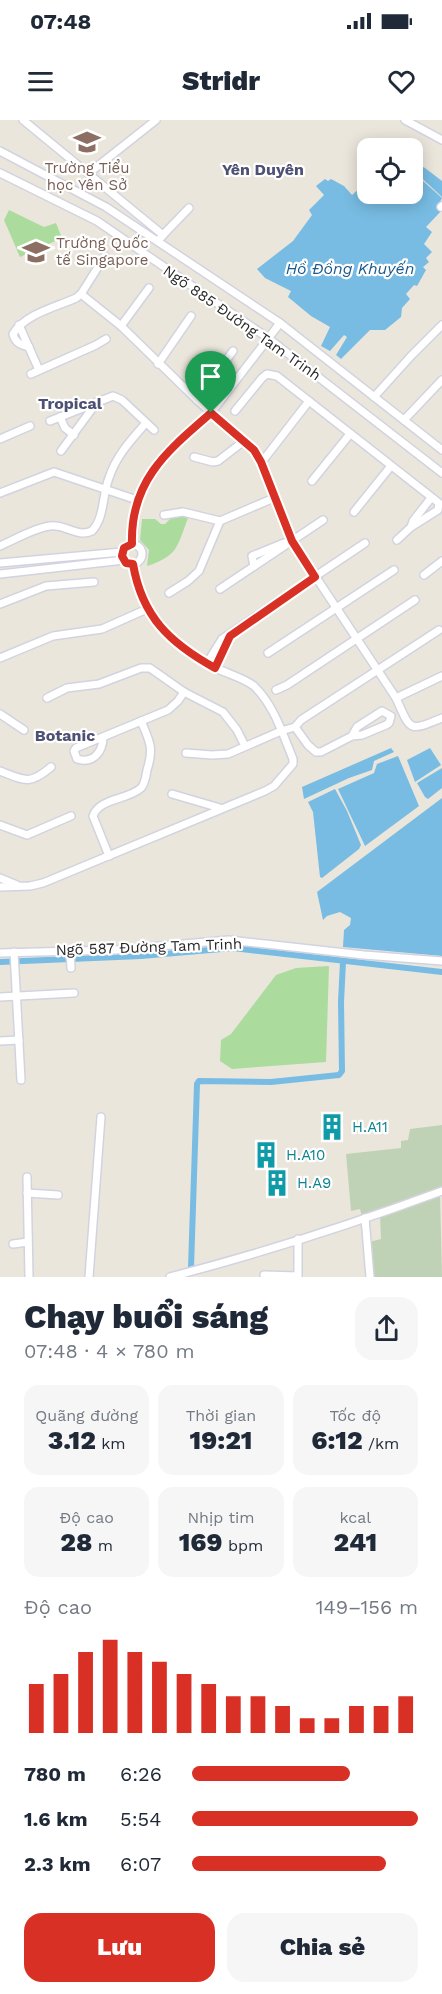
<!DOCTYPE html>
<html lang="vi">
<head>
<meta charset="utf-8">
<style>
	:root { --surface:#fff; --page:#f6f6f7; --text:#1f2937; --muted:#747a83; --accent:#d93025 }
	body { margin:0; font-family:"Work Sans",sans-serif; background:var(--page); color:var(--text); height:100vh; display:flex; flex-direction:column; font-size:22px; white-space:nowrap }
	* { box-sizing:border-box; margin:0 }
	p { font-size:20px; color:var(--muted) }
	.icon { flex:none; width:33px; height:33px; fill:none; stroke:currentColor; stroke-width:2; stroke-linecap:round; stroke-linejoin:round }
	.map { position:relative; height:1157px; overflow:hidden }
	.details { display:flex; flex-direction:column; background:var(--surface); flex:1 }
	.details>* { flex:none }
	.fabs { position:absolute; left:357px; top:18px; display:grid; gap:12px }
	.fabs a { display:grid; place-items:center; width:66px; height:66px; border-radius:12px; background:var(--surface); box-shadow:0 3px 15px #0003; font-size:30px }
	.pin { position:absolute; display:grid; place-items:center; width:51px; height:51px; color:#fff; margin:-62px -26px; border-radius:50% 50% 50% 0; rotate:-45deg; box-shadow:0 0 6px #0007 }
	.pin .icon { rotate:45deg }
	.round { display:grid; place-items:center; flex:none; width:63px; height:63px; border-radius:18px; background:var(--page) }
	.headline { display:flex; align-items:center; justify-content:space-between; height:102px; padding:0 24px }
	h1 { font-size:33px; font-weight:800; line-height:45px }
	.figures { display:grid; grid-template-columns:repeat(3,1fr); gap:9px; height:102px; padding:6px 24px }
	.figures div { display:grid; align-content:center; border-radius:15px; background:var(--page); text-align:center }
	.figures b { font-size:26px; font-weight:800 }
	.figures small { font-size:16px; font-weight:400 }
	.figures p { font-size:16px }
	.chart { height:168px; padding:12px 24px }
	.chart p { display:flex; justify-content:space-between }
	.chart svg { width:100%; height:108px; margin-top:6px; stroke:var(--accent); stroke-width:6 }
	.button { display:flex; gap:12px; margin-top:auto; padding:12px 24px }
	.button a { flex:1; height:69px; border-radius:18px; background:var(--accent); color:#fff; font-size:24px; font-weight:800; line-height:69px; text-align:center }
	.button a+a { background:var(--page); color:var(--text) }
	ul { padding:0 24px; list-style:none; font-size:20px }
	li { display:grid; grid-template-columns:96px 72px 1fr; align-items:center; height:45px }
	li i { height:15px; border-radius:8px; background:var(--accent) }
	.status { display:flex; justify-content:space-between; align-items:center; height:42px; padding:0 30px; background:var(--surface); direction:ltr }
	.status svg { height:16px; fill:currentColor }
	header { display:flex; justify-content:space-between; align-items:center; height:78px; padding:0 24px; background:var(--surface); font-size:27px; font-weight:800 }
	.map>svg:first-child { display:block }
	.green { fill:#acdc9d }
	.cemetery { fill:#c0d2b5 }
	.water { fill:#78bce3 }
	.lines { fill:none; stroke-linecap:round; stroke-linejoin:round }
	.canal { stroke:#78bce3; stroke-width:6 }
	.minor-casing { stroke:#d2d3e1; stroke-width:10 }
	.minor { stroke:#fff; stroke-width:7 }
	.route-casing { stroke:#fff; stroke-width:12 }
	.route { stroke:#d93025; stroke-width:8 }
	.labels { text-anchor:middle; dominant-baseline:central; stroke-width:4.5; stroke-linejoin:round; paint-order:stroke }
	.education-label { font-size:15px; fill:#785e54; stroke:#fff }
	.street-label { font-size:15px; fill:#292929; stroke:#fff }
	.culture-label { font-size:15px; fill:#0d838f; stroke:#fff; text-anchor:start }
	.neighbourhood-label { font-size:16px; font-weight:bold; fill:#4e5176; stroke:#fff }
	.water-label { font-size:16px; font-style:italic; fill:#19598d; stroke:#fff }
</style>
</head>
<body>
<div class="status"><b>07:48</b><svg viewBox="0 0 49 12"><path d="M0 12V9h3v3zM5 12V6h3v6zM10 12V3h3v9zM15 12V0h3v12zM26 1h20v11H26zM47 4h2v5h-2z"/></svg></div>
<header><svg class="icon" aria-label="menu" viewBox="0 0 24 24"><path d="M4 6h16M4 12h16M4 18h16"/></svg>Stridr<svg class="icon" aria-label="heart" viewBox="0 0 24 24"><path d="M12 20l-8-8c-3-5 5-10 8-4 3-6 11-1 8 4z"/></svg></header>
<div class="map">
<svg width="442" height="1157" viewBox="0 0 442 1157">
	<rect width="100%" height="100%" fill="#eae6dc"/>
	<!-- green -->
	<g class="green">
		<polygon points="9,90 44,107 56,103 62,118 20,137 4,100"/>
		<path d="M175 394 188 398C177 427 178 436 147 446L149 430 140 420 142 399H155L161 404H165Z"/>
		<polygon points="329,846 326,942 232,949 220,941 221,920 231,914 276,855 296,848"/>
	</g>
	<!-- cemetery -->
	<g class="cemetery">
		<polygon points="442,1005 442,1070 362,1097 360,1089 351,1091 346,1034 401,1028 401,1021 408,1020 410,1009"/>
		<polygon points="440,1074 442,1157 371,1157 369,1122 381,1119 380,1095"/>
	</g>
	<!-- water -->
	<g class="water">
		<polygon points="412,41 425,48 442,61 442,77 413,50"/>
		<polygon points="413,52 442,78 439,84 442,90 426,107 432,112 424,124 432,132 426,138 429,142 423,147 426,150 417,166 414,165 406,174 410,179 402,188 401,197 385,210 370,210 341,239 336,235 347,217 344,215 330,231 321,226 330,207 311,196 288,177 291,171 265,158 257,149 293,121 312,95 309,90 324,75 316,66 325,59 328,61 331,59 344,66 352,75 367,62 368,74 412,74"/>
		<polygon points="391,628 394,632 374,641 372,650 349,658 304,679 302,667"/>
		<polygon points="430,628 441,645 415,662 407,640"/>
		<polygon points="398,636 419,686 365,726 338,669 374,653 377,644"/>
		<polygon points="442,648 442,668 428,679 425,677 417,663"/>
		<polygon points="335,669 347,691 361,725 359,729 322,758 320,757 313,692 308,682"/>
		<polygon points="442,678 442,836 343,827 344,810 350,805 351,798 340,792 327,796 323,800 317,772"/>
	</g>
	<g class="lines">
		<!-- canal -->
		<g class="canal">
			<polyline points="0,842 141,836 233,828 442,852"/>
			<polyline points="191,1148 197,964 199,961 271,962 339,955 342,951 341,882 343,842"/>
		</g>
		<defs>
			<g id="minor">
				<polyline points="23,0 163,115 158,121"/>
				<polyline points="405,0 442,20"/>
				<polyline points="0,31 106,87 280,203 442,330"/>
				<polyline points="0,53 97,101 268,218 442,353"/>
				<polyline points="89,53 156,0"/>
				<polyline points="441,87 442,86"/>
				<polyline points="163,115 189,88"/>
				<path d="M81 174 121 206 197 280 254 330 261 343 292 421 396 578C411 611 408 612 442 598"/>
				<polyline points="19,205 39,250"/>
				<polyline points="121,206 149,168"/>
				<path d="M29 227C21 225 15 223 13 214 25 194 56 187 76 178L81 174 105 136"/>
				<polyline points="158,244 191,196"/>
				<polyline points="31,254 96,225 106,219"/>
				<polyline points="374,277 411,236 442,205"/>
				<polyline points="197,280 233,231"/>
				<polyline points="235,291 262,258 267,254 277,256 439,383 438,390 411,407 397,420"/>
				<polyline points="60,297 65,308 74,315"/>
				<polyline points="404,300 442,260"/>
				<polyline points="50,301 113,276 122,280 154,310"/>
				<polyline points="0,319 30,306"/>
				<polyline points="61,331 97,282"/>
				<polyline points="194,337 213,342 218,341 244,321"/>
				<polyline points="261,343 309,281"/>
				<polyline points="312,361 350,314"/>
				<polyline points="0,373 54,352 137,380"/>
				<polyline points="354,392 391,346"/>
				<polyline points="164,395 183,392 220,401 274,378"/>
				<polyline points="411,407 413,401 431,378"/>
				<polyline points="132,424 137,380 160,340 169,330 211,293 280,203"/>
				<circle cx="132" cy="434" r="10"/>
				<path d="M0 426C16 419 34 408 50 406 66 404 77 418 92 411 105 397 102 375 109 358 116 336 131 320 146 303"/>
				<polyline points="0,443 122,432"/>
				<polyline points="254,446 252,436 284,423"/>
				<polyline points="0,454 124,440"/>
				<polyline points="424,455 442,441"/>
				<polyline points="220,469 323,400"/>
				<polyline points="169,473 188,461 199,451 220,401"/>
				<polyline points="0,484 46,466 94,462"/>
				<polyline points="268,533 394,450"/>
				<polyline points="0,538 53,516 102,509 147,489"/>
				<polyline points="207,543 222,519 365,423"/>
				<polyline points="215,548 229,516"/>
				<polyline points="276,570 287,565 415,480"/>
				<polyline points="47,578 67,568 99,564 141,548 150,548 184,572 223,592 237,610 245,626"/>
				<polyline points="396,578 442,556"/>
				<polyline points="0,594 24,610"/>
				<polyline points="295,607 308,625 316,632 321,632 352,616 362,615 386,605 389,603 391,596 382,591 357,607 352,616"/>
				<path d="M103 617C103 632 93 644 77 639L74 631 76 628 168 590 178 581 184 572"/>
				<polyline points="186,633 212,635 228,634 281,611 295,607 301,600 439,510"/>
				<path d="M0 651C25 661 30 665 51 647"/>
				<polyline points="172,674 220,688"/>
				<polyline points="0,705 27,715 71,696"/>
				<path d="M109 736 93 696C99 678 128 680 141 668 145 664 146 656 147 650 154 628 150 622 141 601"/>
				<polyline points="0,758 17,765"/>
				<path d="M0 767 30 766 43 763 265 671 274 666 293 644V639C283 615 274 585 254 566 244 558 228 554 216 548 172 527 142 494 133 444"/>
				<polyline points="70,831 71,848"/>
				<polyline points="14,832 21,960"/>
				<polyline points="0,833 115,830 229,820 364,835 442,841"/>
				<polyline points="0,877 74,873"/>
				<polyline points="0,921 19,920"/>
				<polyline points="27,1057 29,1157"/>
				<polyline points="27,1073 58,1075"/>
				<polyline points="365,1098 370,1157"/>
				<polyline points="13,1124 28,1122"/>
				<polyline points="264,1155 298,1156 298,1119"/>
				<polyline points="89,1157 101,997"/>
				<path d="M170 1157C262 1133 353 1104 442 1071"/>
			</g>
		</defs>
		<!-- minor casing -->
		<use href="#minor" class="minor-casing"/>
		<!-- minor -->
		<use href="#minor" class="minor"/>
	</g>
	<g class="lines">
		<defs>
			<path id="route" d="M211 293 254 330 261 342 292 421 315 457 230 516 215 548C170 523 142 497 133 444L126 443 122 436 124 428 132 424C130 361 167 331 211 293Z"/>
		</defs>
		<!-- route casing -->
		<use href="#route" class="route-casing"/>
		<!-- route -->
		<use href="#route" class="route"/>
	</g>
	<!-- icons -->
	<defs>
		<symbol id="school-bare" viewBox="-9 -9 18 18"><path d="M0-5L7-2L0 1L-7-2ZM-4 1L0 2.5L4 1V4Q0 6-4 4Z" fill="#8d6e63" stroke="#fff" stroke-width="2.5" paint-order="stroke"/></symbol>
		<symbol id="building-bare" viewBox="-9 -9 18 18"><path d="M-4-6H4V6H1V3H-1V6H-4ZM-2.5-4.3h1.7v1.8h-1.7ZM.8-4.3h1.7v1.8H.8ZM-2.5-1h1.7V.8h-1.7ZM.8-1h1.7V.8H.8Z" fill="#0f9aa8" stroke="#fff" stroke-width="2.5" paint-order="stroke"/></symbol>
	</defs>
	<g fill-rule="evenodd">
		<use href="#school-bare" x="68" y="3" width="38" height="38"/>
		<use href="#school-bare" x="17" y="113" width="38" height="38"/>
		<use href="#building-bare" x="313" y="988" width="38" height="38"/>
		<use href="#building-bare" x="247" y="1016" width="38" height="38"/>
		<use href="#building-bare" x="258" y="1044" width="38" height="38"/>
	</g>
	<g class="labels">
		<!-- education labels -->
		<g class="education-label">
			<text x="87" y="48">Trường Tiểu<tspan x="87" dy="17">học Yên Sở</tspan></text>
			<text x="56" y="123" text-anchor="start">Trường Quốc<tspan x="56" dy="17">tế Singapore</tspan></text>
		</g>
		<!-- street labels -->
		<g class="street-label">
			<text transform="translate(242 203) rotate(35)">Ngõ 885 Đường Tam Trinh</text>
			<text transform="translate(149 827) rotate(-2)">Ngõ 587 Đường Tam Trinh</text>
		</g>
		<!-- culture labels -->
		<g class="culture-label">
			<text x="352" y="1007">H.A11</text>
			<text x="286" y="1035">H.A10</text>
			<text x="297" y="1063">H.A9</text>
		</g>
		<!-- neighbourhood labels -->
		<g class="neighbourhood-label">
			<text x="263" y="49">Yên Duyên</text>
			<text x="70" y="283">Tropical</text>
			<text x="65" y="615">Botanic</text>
		</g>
		<!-- water labels -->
		<g class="water-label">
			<text x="350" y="148">Hồ Đồng Khuyến</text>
		</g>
	</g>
</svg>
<div class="fabs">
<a><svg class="icon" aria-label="locate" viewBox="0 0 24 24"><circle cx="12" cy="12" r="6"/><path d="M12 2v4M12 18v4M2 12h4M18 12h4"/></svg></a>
</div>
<div class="pin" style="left:211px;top:293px;background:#1e9e55"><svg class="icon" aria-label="arrive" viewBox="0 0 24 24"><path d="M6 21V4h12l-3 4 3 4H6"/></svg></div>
</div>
<section class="details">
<div class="headline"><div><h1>Chạy buổi sáng</h1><p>07:48 · 4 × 780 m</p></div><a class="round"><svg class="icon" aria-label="share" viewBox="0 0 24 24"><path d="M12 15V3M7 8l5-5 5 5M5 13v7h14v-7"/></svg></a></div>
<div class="figures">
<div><p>Quãng đường</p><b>3.12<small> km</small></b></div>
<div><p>Thời gian</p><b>19:21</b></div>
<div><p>Tốc độ</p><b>6:12<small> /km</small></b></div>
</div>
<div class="figures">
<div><p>Độ cao</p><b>28<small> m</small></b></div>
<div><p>Nhịp tim</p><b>169<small> bpm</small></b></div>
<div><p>kcal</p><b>241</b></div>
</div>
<div class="chart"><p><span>Độ cao</span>149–156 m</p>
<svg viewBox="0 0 160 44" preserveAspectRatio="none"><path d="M5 44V24M15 44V20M25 44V11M35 44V6M45 44V11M55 44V15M65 44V20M75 44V24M85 44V29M95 44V29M105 44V33M115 44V38M125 44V38M135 44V33M145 44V33M155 44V29"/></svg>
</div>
<ul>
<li><b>780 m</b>6:26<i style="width:70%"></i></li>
<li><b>1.6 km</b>5:54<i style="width:100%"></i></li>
<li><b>2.3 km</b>6:07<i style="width:86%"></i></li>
</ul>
<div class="button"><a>Lưu</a><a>Chia sẻ</a></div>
</section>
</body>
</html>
